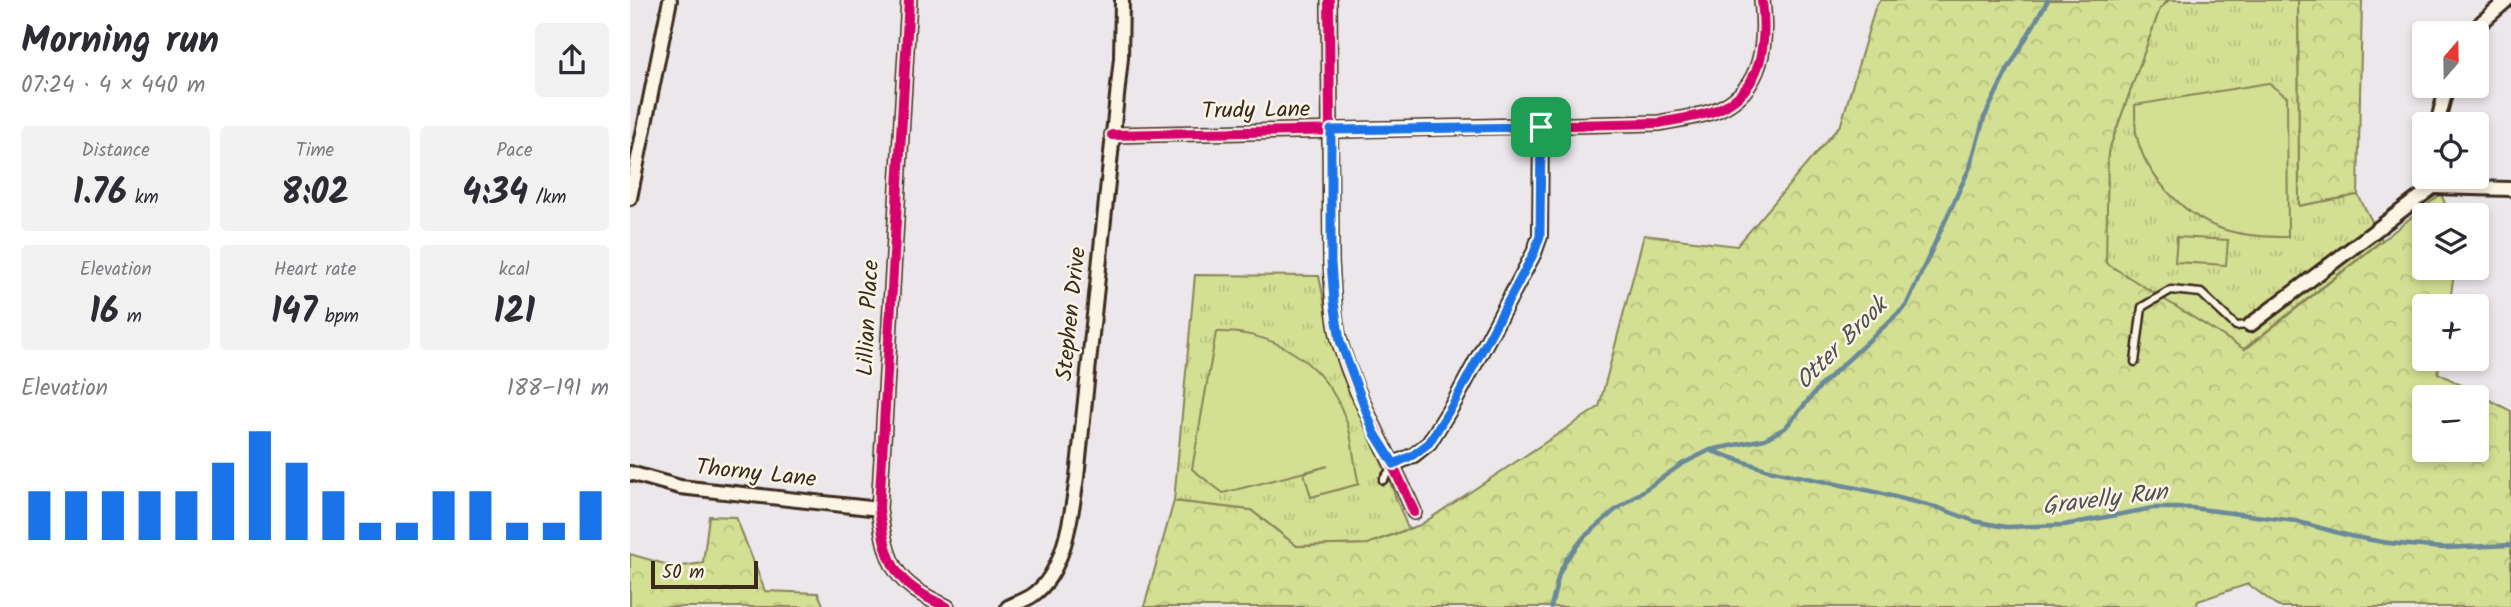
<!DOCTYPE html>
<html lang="en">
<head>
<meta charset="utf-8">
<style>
	:root { --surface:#fff; --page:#f2f2f3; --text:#2b2b33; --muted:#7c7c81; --accent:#1a73e8 }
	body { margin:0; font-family:Kalam,sans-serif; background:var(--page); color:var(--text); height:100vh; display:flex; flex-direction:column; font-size:26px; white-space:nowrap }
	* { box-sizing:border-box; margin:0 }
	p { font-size:23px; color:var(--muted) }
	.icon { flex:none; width:38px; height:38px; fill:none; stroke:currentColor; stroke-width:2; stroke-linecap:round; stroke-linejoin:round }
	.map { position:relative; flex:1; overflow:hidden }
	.sheet { display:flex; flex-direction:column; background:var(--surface); width:630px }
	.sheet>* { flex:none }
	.needle { width:46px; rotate:20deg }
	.controls { position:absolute; left:1782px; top:21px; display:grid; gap:14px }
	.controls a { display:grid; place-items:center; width:77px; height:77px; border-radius:7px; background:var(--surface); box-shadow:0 4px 10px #0003; font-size:35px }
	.scale { position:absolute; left:21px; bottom:18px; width:107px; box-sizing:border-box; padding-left:7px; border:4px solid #3b2a1e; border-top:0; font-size:19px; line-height:24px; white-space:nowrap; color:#3b2a1e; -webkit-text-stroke:5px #fcf5e5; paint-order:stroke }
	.pin { position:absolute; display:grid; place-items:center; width:60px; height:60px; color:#fff; margin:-30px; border-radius:14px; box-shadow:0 4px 10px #0006 }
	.round { display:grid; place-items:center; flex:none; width:74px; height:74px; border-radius:7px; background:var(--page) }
	.head { display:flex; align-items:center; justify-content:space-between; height:119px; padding:0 21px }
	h1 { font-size:38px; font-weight:700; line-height:52px }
	.figures { display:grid; grid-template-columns:repeat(3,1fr); gap:10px; height:119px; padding:7px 21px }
	.figures div { display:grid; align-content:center; border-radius:7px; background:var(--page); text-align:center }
	.figures b { font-size:35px; font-weight:700 }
	.figures small { font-size:19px; font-weight:400 }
	.figures p { font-size:19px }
	.chart { height:196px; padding:14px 21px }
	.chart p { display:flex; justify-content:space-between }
	.chart svg { width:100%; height:126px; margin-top:7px; stroke:var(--accent); stroke-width:6 }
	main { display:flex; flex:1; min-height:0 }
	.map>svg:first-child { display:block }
	.forest { fill:url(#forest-crowns); stroke:#878458; stroke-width:2; fill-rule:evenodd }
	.park { fill:url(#park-tufts); stroke:#878458; stroke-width:2 }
	.pitch { fill:#d3df92; stroke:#878458; stroke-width:2 }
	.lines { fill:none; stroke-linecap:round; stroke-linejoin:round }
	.stream { stroke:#6a8999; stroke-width:4.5 }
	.service-casing { stroke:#3b2a1e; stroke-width:11 }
	.minor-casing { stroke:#3b2a1e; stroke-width:18 }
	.service { stroke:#fcf5e5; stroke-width:6 }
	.minor { stroke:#fcf5e5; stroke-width:12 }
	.cycleway-casing { stroke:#fcf5e5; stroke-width:15 }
	.cycleway { stroke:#d6006c; stroke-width:10 }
	.route-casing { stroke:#fff; stroke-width:14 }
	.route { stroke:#1a73e8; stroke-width:9 }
	.labels { text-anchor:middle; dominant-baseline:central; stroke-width:5; stroke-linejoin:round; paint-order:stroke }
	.street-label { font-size:23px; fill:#3b2a1e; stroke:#fcf5e5 }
	.water-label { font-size:24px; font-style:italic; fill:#4f5251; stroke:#fcf5e5 }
</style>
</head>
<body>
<main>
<section class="sheet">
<div class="head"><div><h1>Morning run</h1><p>07:24 · 4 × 440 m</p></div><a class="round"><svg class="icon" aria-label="share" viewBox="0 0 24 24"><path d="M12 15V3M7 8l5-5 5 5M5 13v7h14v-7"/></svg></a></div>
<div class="figures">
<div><p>Distance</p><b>1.76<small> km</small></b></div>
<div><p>Time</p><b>8:02</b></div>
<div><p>Pace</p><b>4:34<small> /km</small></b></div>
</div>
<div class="figures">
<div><p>Elevation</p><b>16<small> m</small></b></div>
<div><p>Heart rate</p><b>147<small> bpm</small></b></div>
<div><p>kcal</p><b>121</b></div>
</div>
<div class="chart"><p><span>Elevation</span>188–191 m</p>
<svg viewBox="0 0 160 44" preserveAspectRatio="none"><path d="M5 44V27M15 44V27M25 44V27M35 44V27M45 44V27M55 44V17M65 44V6M75 44V17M85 44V27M95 44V38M105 44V38M115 44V27M125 44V27M135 44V38M145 44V38M155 44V27"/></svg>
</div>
</section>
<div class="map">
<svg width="1881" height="607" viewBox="0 0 1881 607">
	<defs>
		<pattern id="forest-crowns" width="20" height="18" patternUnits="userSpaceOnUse" patternTransform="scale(1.75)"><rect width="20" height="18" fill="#d3df92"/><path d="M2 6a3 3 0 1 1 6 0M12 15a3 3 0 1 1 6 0" fill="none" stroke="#b6c07d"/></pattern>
		<pattern id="park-tufts" width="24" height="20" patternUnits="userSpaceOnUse" patternTransform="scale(1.75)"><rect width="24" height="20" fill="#d3df92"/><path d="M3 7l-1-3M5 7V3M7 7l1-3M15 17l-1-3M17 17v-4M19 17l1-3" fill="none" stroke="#b6c07d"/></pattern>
	</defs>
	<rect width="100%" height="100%" fill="#ece7eb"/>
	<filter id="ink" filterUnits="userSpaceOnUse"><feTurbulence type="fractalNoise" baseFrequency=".0143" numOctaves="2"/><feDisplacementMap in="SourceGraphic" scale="14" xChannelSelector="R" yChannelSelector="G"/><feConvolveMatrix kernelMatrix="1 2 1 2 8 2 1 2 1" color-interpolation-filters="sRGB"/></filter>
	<g filter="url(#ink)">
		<!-- forest -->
		<g class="forest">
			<path d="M1250 0H1539L1530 9 1478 153 1615 349 1811 194 1820 215H1794V268H1825L1819 306H1794V359H1810L1808 373 1881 411V607H1649L1618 584 1568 601 1566 607H514L544 501 621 510 667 546 737 544 790 525 969 407 1014 235 1107 246 1211 124 1245 8ZM1794 397H1846V450H1794Z"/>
			<polygon points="1668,0 1732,0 1728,195 1669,206"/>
			<polygon points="79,516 106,517 135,591 188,593 194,607 0,607 0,554 45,567 73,563"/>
		</g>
		<!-- park -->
		<g class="park">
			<polygon points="1539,0 1668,0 1669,206 1728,195 1752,240 1614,349 1476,263 1478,153 1530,9"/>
			<polygon points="565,275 689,276 701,335 711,372 758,477 778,529 737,544 667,546 621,510 544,501"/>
		</g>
		<!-- pitch -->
		<g class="pitch">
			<path d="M1638 83 1657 97 1658 237C1638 237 1618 236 1599 231 1557 220 1513 175 1506 132 1505 123 1505 113 1505 105Z"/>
			<polygon points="1547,237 1598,240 1596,265 1545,262"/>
			<path d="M586 332C645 330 696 364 716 420 724 440 723 463 729 484L681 497 674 473 698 466 593 493 562 469Z"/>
		</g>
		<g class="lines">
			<!-- stream -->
			<g class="stream">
				<polyline points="1082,451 1138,470 1241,491 1309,508 1344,521 1376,527 1434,525 1523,508 1562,508 1665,521 1720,536 1758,543 1813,548 1881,545"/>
				<polyline points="921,607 929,574 936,560 954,537 984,511 1052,464 1080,450 1135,439 1155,428 1192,384 1276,306 1340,167 1354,118 1377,71 1418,0"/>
			</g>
			<defs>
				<g id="service">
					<polyline points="1505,362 1512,307 1541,290 1571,293 1606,326 1620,325"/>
					<polyline points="753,480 763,466"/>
				</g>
				<g id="minor">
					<path d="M279 0 249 509C257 566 264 583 317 607"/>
					<path d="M699 0 701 262C703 289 703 318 710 343 728 403 760 455 784 512"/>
					<polyline points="1843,33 1852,22 1877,0"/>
					<polyline points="1807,124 1817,86"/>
					<path d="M482 135 1029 123C1048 119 1071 117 1089 109 1133 89 1137 43 1132 0"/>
					<polyline points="1803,187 1881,189"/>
					<polyline points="0,198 40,0"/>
					<polyline points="1620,325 1803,187"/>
					<polyline points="764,464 784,455 799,443 825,401 904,253 910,236 911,127"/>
					<polyline points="0,473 50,487 249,509"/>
					<path d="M378 607C386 603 396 600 403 595 435 573 442 512 447 477L491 58 492 0"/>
				</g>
			</defs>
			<!-- service casing -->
			<use href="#service" class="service-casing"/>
			<!-- minor casing -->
			<use href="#minor" class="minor-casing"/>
			<!-- service -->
			<use href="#service" class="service"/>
			<!-- minor -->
			<use href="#minor" class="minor"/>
			<defs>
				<g id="cycleway">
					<path d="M279 0 249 509C257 566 264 583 317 607"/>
					<path d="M699 0 701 262C703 289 703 318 710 343 728 403 760 455 784 512"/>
					<path d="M482 135 1029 123C1048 119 1071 117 1089 109 1133 89 1137 43 1132 0"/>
				</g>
			</defs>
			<!-- cycleway casing -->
			<use href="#cycleway" class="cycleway-casing"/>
			<!-- cycleway -->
			<use href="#cycleway" class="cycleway"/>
		</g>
	</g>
	<g class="lines" filter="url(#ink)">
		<defs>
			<polygon id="route" points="911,127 910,236 904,253 825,401 799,443 783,455 764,464 744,432 710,341 704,302 701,262 701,130"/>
		</defs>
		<!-- route casing -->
		<use href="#route" class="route-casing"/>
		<!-- route -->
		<use href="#route" class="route"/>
	</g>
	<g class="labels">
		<!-- street labels -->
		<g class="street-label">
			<text transform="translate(626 111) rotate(-1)">Trudy Lane</text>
			<text transform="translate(442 314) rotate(-84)">Stephen Drive</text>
			<text transform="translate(239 318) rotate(-87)">Lillian Place</text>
			<text transform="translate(126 474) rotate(6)">Thorny Lane</text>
		</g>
		<!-- water labels -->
		<g class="water-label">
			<text transform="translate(1212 344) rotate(-45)">Otter Brook</text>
			<text transform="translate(1475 500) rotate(-7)">Gravelly Run</text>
		</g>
	</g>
</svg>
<div class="controls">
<a><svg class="needle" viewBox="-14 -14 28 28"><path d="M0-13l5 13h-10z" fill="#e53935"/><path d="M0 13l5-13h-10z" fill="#7c7c81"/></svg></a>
<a><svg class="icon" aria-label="locate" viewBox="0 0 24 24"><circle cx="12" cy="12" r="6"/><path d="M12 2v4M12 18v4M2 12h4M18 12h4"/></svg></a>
<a><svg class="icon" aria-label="layers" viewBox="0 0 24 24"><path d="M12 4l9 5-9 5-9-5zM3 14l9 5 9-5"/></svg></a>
<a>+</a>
<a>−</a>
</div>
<div class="scale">50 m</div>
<div class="pin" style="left:911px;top:127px;background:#1e9e55"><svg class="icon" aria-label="arrive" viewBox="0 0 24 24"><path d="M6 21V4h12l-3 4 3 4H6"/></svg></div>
</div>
</main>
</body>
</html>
